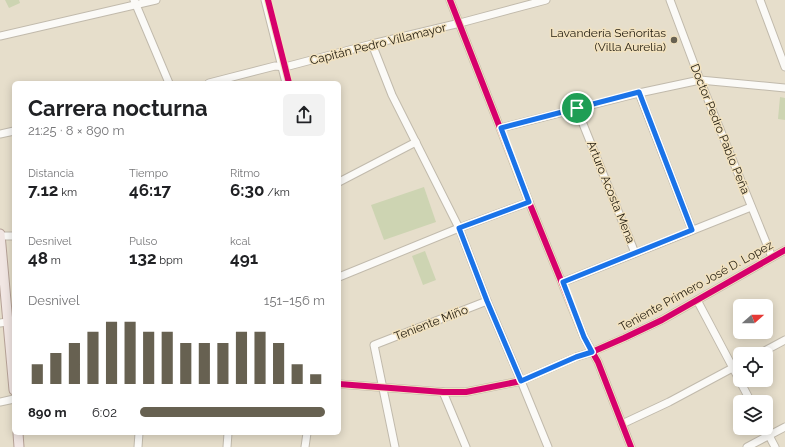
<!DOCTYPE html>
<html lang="es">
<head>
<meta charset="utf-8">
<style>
	:root { --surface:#fff; --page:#f2f2f2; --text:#202124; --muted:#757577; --accent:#676151 }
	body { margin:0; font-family:Raleway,sans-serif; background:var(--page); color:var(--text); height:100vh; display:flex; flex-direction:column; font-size:15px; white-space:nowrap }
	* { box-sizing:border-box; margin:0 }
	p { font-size:13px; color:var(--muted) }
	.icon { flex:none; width:22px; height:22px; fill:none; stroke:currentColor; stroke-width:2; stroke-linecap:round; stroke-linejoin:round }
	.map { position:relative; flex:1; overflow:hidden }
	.sheet { position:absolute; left:12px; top:81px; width:329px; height:354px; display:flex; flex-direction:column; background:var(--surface); border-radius:6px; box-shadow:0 2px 10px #0003 }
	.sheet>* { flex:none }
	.needle { width:26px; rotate:69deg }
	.tools { position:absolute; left:733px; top:299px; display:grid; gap:8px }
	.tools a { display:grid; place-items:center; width:40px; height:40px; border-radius:6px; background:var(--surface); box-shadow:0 2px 10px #0003; font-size:20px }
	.pin { position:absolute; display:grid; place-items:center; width:34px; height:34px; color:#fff; margin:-17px; border:2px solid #fff; border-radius:50%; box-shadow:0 1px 4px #0007 }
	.round { display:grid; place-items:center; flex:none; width:42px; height:42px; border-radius:6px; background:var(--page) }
	.head { display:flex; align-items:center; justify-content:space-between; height:68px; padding:0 16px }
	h1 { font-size:22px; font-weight:700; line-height:30px }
	.stats { display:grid; grid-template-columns:repeat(3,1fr); gap:6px; height:68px; padding:4px 16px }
	.stats div { display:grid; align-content:center }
	.stats b { font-size:17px; font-weight:700 }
	.stats small { font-size:11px; font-weight:400 }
	.stats p { font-size:11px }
	.chart { height:112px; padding:8px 16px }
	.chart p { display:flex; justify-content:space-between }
	.chart svg { width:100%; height:72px; margin-top:4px; stroke:var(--accent); stroke-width:6 }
	ul { padding:0 16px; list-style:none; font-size:13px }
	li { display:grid; grid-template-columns:64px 48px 1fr; align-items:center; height:30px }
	li i { height:10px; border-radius:5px; background:var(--accent) }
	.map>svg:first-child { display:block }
	.green { fill:#cdd4b2 }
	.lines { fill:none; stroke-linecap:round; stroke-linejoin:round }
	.minor-casing { stroke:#c1baac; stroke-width:9 }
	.major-casing { stroke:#b6a297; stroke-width:11 }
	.minor { stroke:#fbfaf7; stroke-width:7 }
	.major { stroke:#f1e6e3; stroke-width:9 }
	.cycleway-casing { stroke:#f2e2bf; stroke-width:8 }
	.cycleway { stroke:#d6006c; stroke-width:6 }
	.route-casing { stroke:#fff; stroke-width:8 }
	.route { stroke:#1a73e8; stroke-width:5 }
	.poi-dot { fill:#676151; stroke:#f2e2bf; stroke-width:1.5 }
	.labels { text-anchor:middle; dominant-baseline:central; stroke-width:3; stroke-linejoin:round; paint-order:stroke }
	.poi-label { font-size:12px; fill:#231d10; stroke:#f2e2bf; text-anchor:end }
	.street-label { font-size:12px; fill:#231d10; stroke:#f2e2bf }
</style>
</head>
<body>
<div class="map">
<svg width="785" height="447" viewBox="0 0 785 447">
	<rect width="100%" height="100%" fill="#e6decb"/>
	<!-- green -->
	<g class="green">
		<polygon points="5,0 19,0 20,3 9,8"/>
		<polygon points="780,97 785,98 785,120 778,119"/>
		<polygon points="424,187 436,222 384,240 371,205"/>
		<polygon points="425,251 436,280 423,285 412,256"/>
	</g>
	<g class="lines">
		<defs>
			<g id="minor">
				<polyline points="134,0 169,83"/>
				<polyline points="265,0 286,83"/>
				<polyline points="450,0 529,202 584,337 598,362 631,447"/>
				<polyline points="670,0 700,80 772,257"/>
				<polyline points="760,0 785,67"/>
				<polyline points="0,36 156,0"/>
				<polyline points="372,44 392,95 459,228 487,301 521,381 548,447"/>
				<polyline points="209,83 275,66 285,67 372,44 460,23 546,0"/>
				<polyline points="639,93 692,230"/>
				<polyline points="577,109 635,253"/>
				<polyline points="501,128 639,93 700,80 785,88"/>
				<polyline points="0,134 14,131"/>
				<polyline points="339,182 416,142"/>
				<polyline points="0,236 14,236"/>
				<polyline points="339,277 459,228 529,202"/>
				<polyline points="563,282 751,207"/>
				<polyline points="697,300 751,402"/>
				<polyline points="0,323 7,322"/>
				<polyline points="759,354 785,340"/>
				<polyline points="339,384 443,392 466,392 521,381 576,357 592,352 624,338 662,320 785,250"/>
				<polyline points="443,392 466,447"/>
				<polyline points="0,402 14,399"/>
				<polyline points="622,424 669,402 740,364"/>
				<polyline points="765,428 775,447"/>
				<polyline points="138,447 139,433"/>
				<polyline points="227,447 228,433"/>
				<polyline points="305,447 307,433"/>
				<polyline points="395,447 374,345 487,301"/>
				<polyline points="747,447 785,427"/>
			</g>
			<g id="major">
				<polyline points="0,234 14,390"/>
				<polyline points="18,433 19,447"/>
			</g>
		</defs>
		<!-- minor casing -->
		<use href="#minor" class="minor-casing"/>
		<!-- major casing -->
		<use href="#major" class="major-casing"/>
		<!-- minor -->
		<use href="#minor" class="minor"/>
		<!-- major -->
		<use href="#major" class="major"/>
		<defs>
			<g id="cycleway">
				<polyline points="268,0 289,83"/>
				<polyline points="450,0 529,202 584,337 598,362 631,447"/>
				<polyline points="339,384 443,392 466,392 521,381 576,357 592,352 624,338 662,320 785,250"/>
			</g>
		</defs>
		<!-- cycleway casing -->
		<use href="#cycleway" class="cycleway-casing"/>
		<!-- cycleway -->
		<use href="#cycleway" class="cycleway"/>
	</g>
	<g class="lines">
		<defs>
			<polygon id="route" points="639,92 692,230 563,282 584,337 592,352 576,357 521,381 487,301 459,228 529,202 501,128"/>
		</defs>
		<!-- route casing -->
		<use href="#route" class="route-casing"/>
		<!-- route -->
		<use href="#route" class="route"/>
	</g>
	<!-- markers -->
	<circle class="poi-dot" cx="674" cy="40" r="4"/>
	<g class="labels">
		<!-- poi labels -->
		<g class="poi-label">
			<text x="666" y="33">Lavandería Señoritas<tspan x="666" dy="14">(Villa Aurelia)</tspan></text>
		</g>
		<!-- street labels -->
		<g class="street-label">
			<text transform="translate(378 44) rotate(-14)">Capitán Pedro Villamayor</text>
			<text transform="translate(720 129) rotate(68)">Doctor Pedro Pablo Peña</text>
			<text transform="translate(611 192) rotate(68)">Arturo Acosta Mena</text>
			<text transform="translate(696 286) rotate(-29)">Teniente Primero José D. Lopez</text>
			<text transform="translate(431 323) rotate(-21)">Teniente Miño</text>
		</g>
	</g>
</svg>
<div class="tools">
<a><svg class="needle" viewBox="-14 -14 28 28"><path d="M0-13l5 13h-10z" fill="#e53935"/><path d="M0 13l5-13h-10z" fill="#757577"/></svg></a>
<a><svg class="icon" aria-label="locate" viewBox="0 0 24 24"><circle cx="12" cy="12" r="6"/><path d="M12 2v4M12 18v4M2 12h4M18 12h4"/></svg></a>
<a><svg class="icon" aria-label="layers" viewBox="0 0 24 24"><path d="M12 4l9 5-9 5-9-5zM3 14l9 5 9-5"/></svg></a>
</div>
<div class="pin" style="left:577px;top:108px;background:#1e9e55"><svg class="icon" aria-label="arrive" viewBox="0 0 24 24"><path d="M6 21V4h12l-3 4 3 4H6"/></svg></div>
<section class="sheet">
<div class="head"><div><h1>Carrera nocturna</h1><p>21:25 · 8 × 890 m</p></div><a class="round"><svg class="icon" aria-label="share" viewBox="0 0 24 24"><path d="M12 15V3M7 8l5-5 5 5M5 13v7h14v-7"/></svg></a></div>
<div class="stats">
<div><p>Distancia</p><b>7.12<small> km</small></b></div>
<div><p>Tiempo</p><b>46:17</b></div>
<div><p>Ritmo</p><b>6:30<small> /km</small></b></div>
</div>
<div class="stats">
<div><p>Desnivel</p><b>48<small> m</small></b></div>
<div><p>Pulso</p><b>132<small> bpm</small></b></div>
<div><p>kcal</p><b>491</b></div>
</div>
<div class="chart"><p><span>Desnivel</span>151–156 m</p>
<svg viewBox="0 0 160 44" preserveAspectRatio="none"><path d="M5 44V32M15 44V25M25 44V19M35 44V12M45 44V6M55 44V6M65 44V12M75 44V12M85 44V19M95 44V19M105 44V19M115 44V12M125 44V12M135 44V19M145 44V32M155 44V38"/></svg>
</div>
<ul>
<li><b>890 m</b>6:02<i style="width:100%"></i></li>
</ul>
</section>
</div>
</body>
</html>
